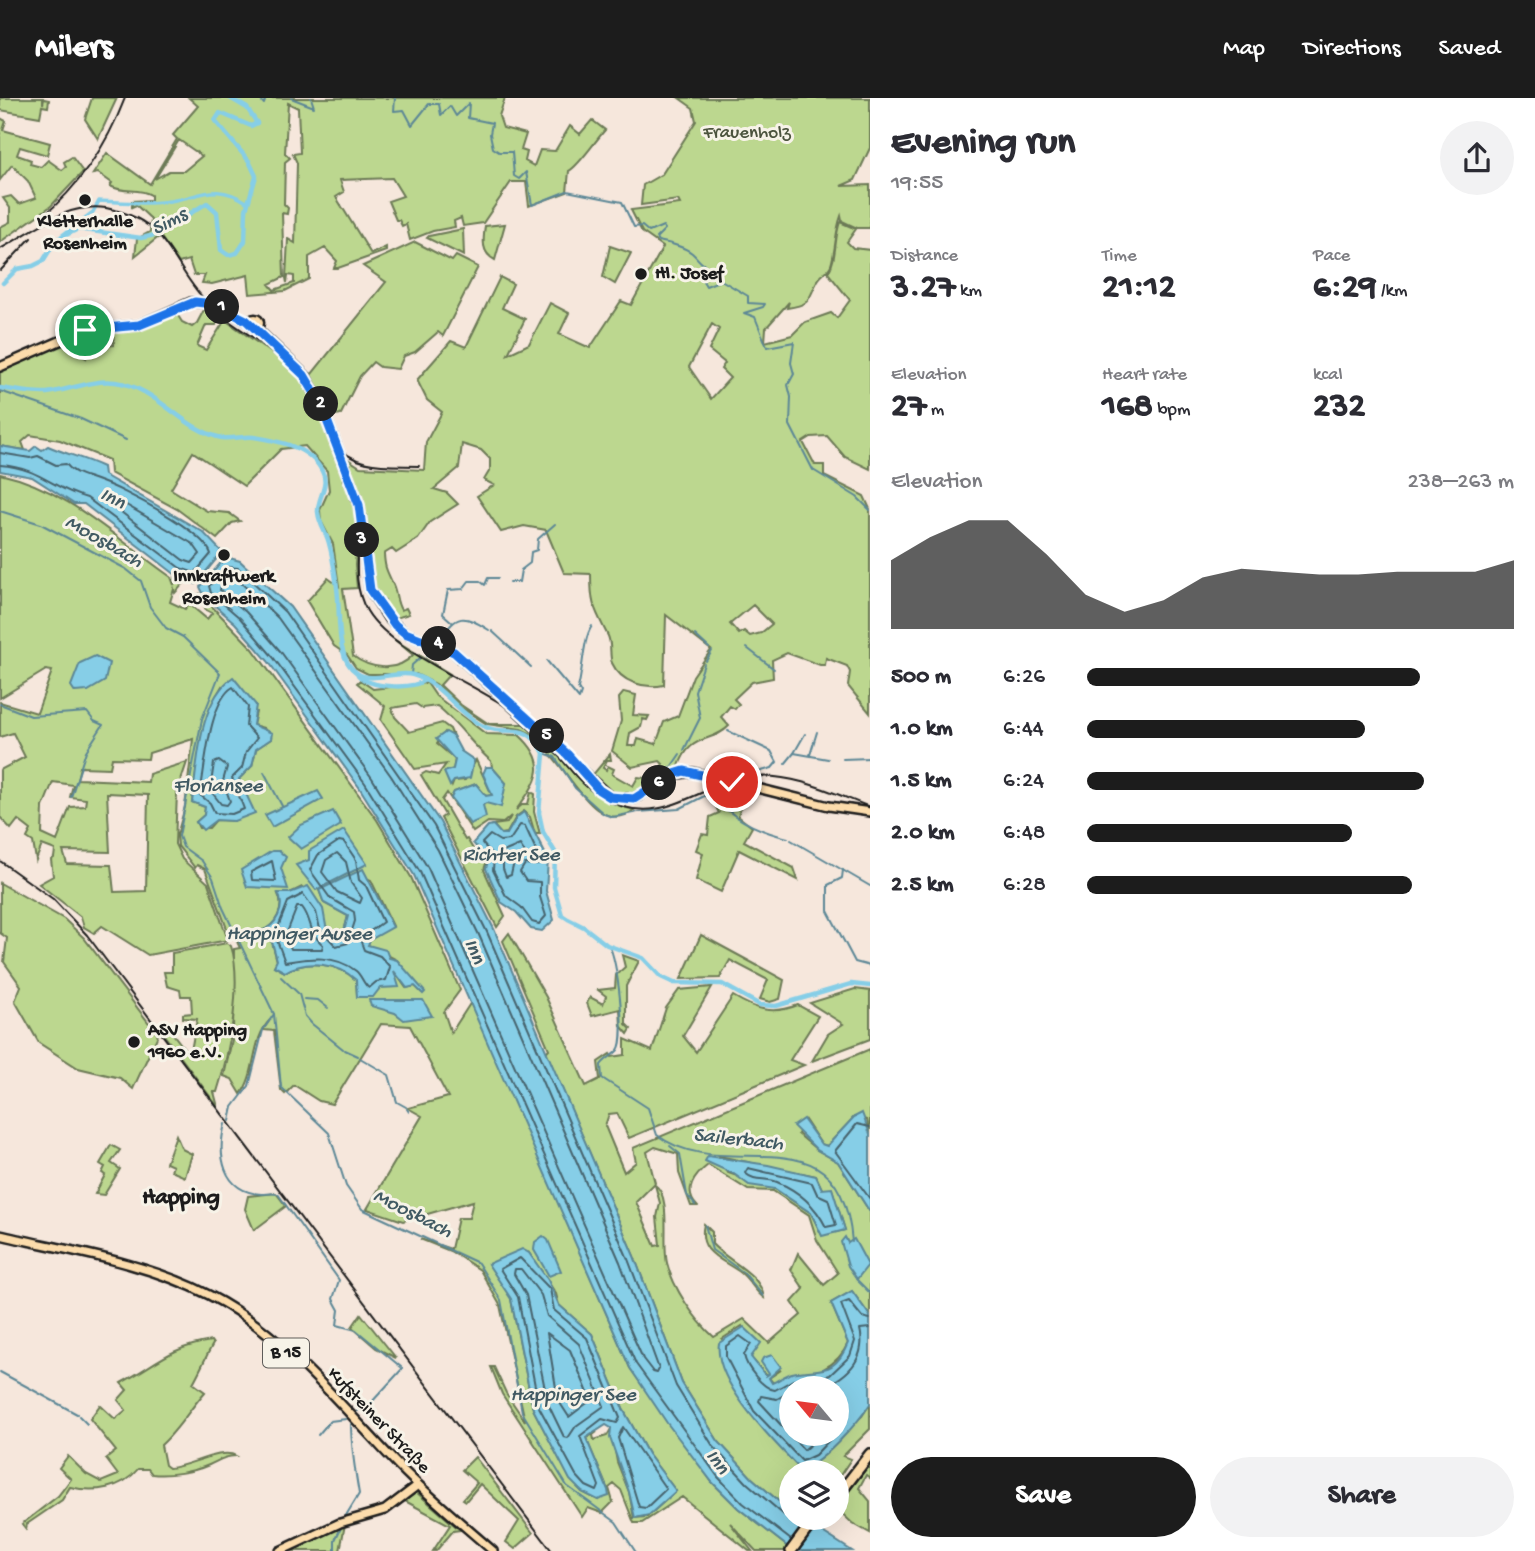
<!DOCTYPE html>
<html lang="en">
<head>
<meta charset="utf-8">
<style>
	:root { --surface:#fff; --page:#f2f2f3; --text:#2b2b33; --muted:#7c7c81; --accent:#1c1c1c }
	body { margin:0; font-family:"Gochi Hand",sans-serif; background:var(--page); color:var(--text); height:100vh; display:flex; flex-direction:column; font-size:26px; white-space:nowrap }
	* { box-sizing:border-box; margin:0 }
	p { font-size:23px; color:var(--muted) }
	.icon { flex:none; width:38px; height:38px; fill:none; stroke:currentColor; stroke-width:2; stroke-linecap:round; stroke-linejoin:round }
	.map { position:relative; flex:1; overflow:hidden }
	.sheet { display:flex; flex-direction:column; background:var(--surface); width:665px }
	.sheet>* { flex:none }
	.needle { width:46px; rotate:299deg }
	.controls { position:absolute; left:779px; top:1278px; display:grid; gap:14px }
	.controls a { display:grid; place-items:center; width:70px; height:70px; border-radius:50%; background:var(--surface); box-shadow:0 7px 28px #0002; font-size:35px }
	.pin { position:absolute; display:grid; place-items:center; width:60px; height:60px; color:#fff; margin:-30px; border:4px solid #fff; border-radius:50%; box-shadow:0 2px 7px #0007 }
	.km { position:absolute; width:35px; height:35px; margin:-18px; border-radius:50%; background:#222; color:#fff; font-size:19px; line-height:35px; text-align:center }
	.round { display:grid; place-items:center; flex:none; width:74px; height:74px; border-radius:37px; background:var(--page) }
	.summary { display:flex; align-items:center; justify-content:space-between; height:119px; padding:0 21px }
	h1 { font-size:38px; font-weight:700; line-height:52px }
	.stats { display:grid; grid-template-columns:repeat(3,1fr); gap:10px; height:119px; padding:7px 21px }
	.stats div { display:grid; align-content:center }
	.stats b { font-size:35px; font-weight:700 }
	.stats small { font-size:19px; font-weight:400 }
	.stats p { font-size:19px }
	.chart { height:196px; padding:14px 21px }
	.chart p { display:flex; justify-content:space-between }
	.chart svg { width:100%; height:126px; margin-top:7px; fill:var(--accent); opacity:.7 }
	.cta { display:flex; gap:14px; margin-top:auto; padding:14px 21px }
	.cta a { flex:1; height:80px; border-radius:42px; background:var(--accent); color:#fff; font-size:28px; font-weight:700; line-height:80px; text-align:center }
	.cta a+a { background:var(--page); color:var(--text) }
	ul { padding:0 21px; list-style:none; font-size:23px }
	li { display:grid; grid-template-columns:112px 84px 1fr; align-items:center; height:52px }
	li i { height:18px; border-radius:9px; background:var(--accent) }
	header { display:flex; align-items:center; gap:42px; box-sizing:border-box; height:98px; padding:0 35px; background:var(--accent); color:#fff }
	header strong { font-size:33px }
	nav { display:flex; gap:38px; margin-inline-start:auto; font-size:24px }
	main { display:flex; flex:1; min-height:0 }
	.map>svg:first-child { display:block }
	.green { fill:#bcd78f; stroke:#6c7a56; stroke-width:2; fill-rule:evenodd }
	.water { fill:#86cee7; stroke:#5c8796; stroke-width:2; fill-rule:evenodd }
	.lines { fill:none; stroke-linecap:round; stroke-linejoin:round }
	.shore { stroke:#46636d; stroke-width:2 }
	.stream { stroke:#5c8796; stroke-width:2 }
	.canal { stroke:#86cee7; stroke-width:3.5 }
	.river { stroke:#86cee7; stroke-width:4.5 }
	.major-casing { stroke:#1c1c1c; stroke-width:12 }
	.highway-casing { stroke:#1c1c1c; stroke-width:14 }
	.major { stroke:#fcdcac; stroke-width:7 }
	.highway { stroke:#fcdcac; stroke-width:9 }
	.rail { stroke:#1c1c1c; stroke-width:2 }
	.route-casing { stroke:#fff; stroke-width:14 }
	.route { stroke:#1a73e8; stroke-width:9 }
	.poi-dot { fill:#1c1c1c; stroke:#f7f3e8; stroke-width:2.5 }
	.labels { text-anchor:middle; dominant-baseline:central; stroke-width:6; stroke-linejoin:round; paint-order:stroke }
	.shield { fill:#f7f3e8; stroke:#5e5c59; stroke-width:2 }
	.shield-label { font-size:18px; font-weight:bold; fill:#1c1c1c }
	.park-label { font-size:19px; fill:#4c543e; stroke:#f7f3e8 }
	.poi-label { font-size:19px; font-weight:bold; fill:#1c1c1c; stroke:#f7f3e8 }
	.street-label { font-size:19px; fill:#1c1c1c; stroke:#f7f3e8 }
	.water-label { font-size:21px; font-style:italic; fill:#415a63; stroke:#f7f3e8 }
	.quarter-label { font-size:23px; font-weight:bold; fill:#1c1c1c; stroke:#f7f3e8 }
</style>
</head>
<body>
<header>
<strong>Milers</strong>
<nav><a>Map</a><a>Directions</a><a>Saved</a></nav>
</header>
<main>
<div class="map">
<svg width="870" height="1453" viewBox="0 0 870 1453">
	<rect width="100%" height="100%" fill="#f6e7dc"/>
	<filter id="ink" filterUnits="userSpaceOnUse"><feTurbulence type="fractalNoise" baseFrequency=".0143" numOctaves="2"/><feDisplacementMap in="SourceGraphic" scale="14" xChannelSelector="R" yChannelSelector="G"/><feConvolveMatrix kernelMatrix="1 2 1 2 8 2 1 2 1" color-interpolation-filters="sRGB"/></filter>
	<g filter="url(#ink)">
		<!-- green -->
		<g class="green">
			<polygon points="0,0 43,0 43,6 44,1 49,2 48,9 42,8 40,19 0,12"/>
			<polygon points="92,0 117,0 98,41 85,21"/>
			<path d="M189 0H505L499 18 503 30 526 36 521 52 527 54 525 63 534 68 540 52 555 53 570 28 580 36 592 22 605 32C596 42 578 69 569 73L567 94 529 108 526 84H511L483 125 463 128 461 120 454 123 455 129 433 133 410 142 406 126 402 128 399 122H396L388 103 403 98 392 80 340 82 344 94 336 99 371 156 386 149V153L338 170H334L337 163 325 150 309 159V181L285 193 250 196 248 177 212 186 202 185 205 177H194L189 162 179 165 160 138 135 158 137 141 150 134 151 121 136 107 132 109V103L151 102V97C138 89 125 96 110 88L112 85 98 75 93 76 107 55 150 86 177 41 173 37 198 8ZM288 5 298 10 300 55 293 56 297 65 295 145 288 141 286 180 287 185 288 177 294 178V185L274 192 269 186 284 179 282 115 287 116 288 110 284 106 285 64 290 60 285 55ZM179 42 202 58 184 73H169L155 81Z"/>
			<path d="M679 0H870V50L855 82 841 88 870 87V130H857L842 123 841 118C835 134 836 151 831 167 828 174 820 177 817 184 807 203 812 206 787 210L789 204 766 230 765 244 792 237 805 224 831 215 837 220 850 202 828 175C837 161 834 140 840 124L856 131 847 144 853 150 870 152V371L845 359 827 338 811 339 803 344 815 367H824V378L864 398 870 411V615L848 588 850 574 847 568 826 560 825 567H820L787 555 772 562 773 580 752 584 734 601 739 606 735 611 730 608 721 619 729 628C712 646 689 634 678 671L666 677 640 697 616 700 591 679 610 656 611 662H607L603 670 606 672 608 668 614 671 612 676 633 688 638 679 653 681 663 666 660 663 632 669 612 653 621 623 619 600 624 594 636 597 633 617 649 618 647 622 643 621 641 629 630 635 628 648H636L638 641 656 646 664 624 678 618 693 578 711 552 666 517 664 587C645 591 621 585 612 565 609 557 612 547 608 538 594 510 591 508 591 476L564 475 546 432 524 428 501 434 477 398 494 387 484 382 490 372V361L481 352 462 346 459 370 434 391 447 395 458 406 430 424 418 441 396 455 392 451 384 456C385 474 388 473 394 489 397 497 396 504 401 512L406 510 409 516 396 520 385 512V502L374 497 362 416 343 358 360 369 424 372 426 344 442 314 427 302 417 282 451 243 466 249 500 179 513 186 502 210 525 221 508 256 529 246 550 205 569 215 559 236 590 250 621 203 631 207 663 149 642 134 631 112 680 106 678 102 641 107 643 87 662 76 696 23 693 10ZM712 226 719 231 709 252 725 265 721 271 730 280 711 301 689 269ZM753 507 772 526 761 535 750 538 744 533 739 536 730 526Z"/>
			<polygon points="0,20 6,23 3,32 50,45 47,57 20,49 17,57 31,62 30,66 41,69 48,62 62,72 66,69 64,64 72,59 83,74 51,108 0,144 0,129 10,124 10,110 3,100 11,98 19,106 36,100 28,83 12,67 0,82"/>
			<path d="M505 126 495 162C481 155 483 142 485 128Z"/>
			<polygon points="463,131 464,158 427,140 429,138"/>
			<polygon points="415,144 452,163 456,158 478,169 443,238 438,234 415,254 404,258 398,271 380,269 373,264 360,278 341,316 329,318 306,273 312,276 386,184 363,168"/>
			<polygon points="610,148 631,155 615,186 603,179"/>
			<path d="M207 206 220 218 216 227H206L197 248 206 252 225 222 282 262 300 279 313 298 354 404 358 430 355 467 357 490 343 491 353 558C370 571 397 575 413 557L395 542 450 576 440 587 461 607 489 626H524L547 645 544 650 530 635 521 631 487 626 460 609 436 586 416 576H368L356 570 347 557 334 548 307 503 328 480 339 488 333 446 321 423 320 412 329 392 327 373 305 348 281 351 244 388 193 354 171 391 207 413 229 415 240 423 232 425 217 441 177 411 110 375 109 362 60 342 30 337 22 344 25 352 0 348V271H8L61 245 86 260 85 237 93 234 94 249 114 247 113 232 155 225 175 213 182 224 192 229 197 225Z"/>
			<path d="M0 376C68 391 115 440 171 479L174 487 175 479 186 483 175 495 174 491 170 504 185 511 189 506 207 521 212 515 206 512 199 495 253 551 377 722 411 779 460 892 444 914 451 935 471 904 630 1270 712 1384 738 1410 788 1449 785 1453H756L730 1425 752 1453H749L682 1399 642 1425H634L621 1392 614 1386 609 1390 613 1404 602 1415 588 1410 582 1419 502 1296 491 1269H494L506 1295 525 1323 500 1207 480 1172 450 1153 420 1141 451 1151 458 1120H469L473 1103 403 1123 367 1111 422 1018 408 1010 448 999 410 928 381 926 332 1006 319 1003 294 987 285 996 281 992 274 933 263 932 270 922C251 941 257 975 241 996L232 981 224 978 233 937 234 851 240 850 233 835 229 836 205 771 197 767 195 770 178 748 177 737 185 709 193 641 149 655 148 661 112 660 110 670 80 669 77 681 148 684 149 676 187 664 177 694 175 746 182 761 208 785 228 842 148 857 102 828 94 835 84 829 81 819 39 786 53 778 51 762 54 760 55 752 42 747 36 762 33 744 27 740 31 732 18 722 11 731 0 719V672L25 659 13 635 0 639V604L37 615 52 573 46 572 0 600ZM222 588 256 614 253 627 264 630 271 641 256 651 252 668 239 681 242 693 234 723 216 722 209 730H199L196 724 204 717 205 709 192 704C198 665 200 621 222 588ZM53 684 73 687 70 699 86 701 85 708 70 709 57 743 42 736 43 709ZM107 695 148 697 146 793 114 794 111 767 67 766 63 753 110 754ZM366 780 371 782 393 828 369 842 368 847 397 862 422 895 415 888 406 890 394 873 379 890 357 897 356 882C338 865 307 861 285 874L274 868 277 863 272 844 261 833C276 828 285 810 278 796L290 795 302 789 326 828 342 841 348 818 324 805 319 792ZM529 1155 556 1196 559 1207 592 1236 623 1311 648 1356 676 1393 647 1419 634 1420 629 1394 617 1364 611 1331 607 1338 594 1342 593 1337 597 1334 586 1340 608 1392 598 1402 582 1394 570 1381 533 1311 511 1201Z"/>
			<path d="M360 582 373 591 427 585 436 598 486 636 519 637C550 665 539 682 516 712L523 706H528L531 694 535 696 534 714 540 736H535L530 719 524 713 516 719 507 735 501 736 493 727 507 725 511 718 503 725 488 724 473 734 447 695 442 702 465 742 467 741 476 756 483 757 487 762 484 772 505 818 497 829 441 720 445 717 421 677 426 674 438 677 446 666 415 671 381 622 385 608 357 585ZM416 606 422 610 437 608C456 622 472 647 491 663L492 669 506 685 483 707 451 700 454 694 476 686 486 698 492 697 476 662 465 682 454 683 452 688 447 672H453L455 661 437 646 445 634 453 638 450 631 442 625 409 634 395 619 392 610Z"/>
			<path d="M554 651C576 681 595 703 634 712 599 740 569 674 550 656Z"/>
			<polygon points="735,693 735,698 743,702 738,718 752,729 744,743 794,770 798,782 739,752 721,794 696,782 703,755 696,752 702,736 708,737 710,719 719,715 713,703"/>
			<polygon points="0,785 64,821 84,840 158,937 133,991 120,980 78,970 39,945 15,903 21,888 4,864 7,840 0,835"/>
			<path d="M509 835 546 899 586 988 600 981 598 964 610 956 612 959 625 957V941L652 953 666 910 679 892 712 889 683 938 696 954 733 898C756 912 773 917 798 907L818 918 790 962 804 967 629 1040 617 1015 609 1016 605 1028 624 1074 636 1064 633 1050 870 951V1036L867 1022 854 1019 827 1048 821 1046 805 1022 798 1036 817 1052 838 1064 870 1114V1218L852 1193 831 1205 848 1245C835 1276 802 1278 774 1286L769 1280 781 1272 767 1278 752 1261 742 1228 722 1241 800 1371 862 1318 870 1306V1331L843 1358 851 1361 837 1382 836 1374H791V1414L752 1380 718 1343 682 1285 634 1158 546 954 549 951 503 843ZM655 1049 678 1056 679 1075 691 1108H697C683 1093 694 1078 708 1067L748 1092 773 1093 809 1117 817 1142 838 1175 824 1187 798 1155 791 1172 804 1191 792 1204 801 1217 769 1245 744 1221 714 1239C695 1222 673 1190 667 1165 662 1146 672 1098 655 1087L660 1105 657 1119 660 1147 655 1148 636 1104 655 1085 647 1054ZM719 1058 816 1078 822 1091H832L845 1132 822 1137 811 1115 775 1091 728 1075Z"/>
			<polygon points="701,837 784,882 780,901 770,904 760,901 768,882 730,862 720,880 681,881"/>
			<path d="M227 845 231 848C243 884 229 957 217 994H214L218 1009 164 937 170 932 190 958 197 921 183 920V916L192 915 191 898H181L180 892 167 888 164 874H172V855Z"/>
			<polygon points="622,857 639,863 626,888 626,926 631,931 628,936 621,928 620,911 592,918 587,905 590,899 603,906 606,898 598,892 615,890 616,877 625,869"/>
			<polygon points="855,891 870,893 870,941 812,963 828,936 843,926 810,905"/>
			<polygon points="176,1037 182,1051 192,1056 185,1079 171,1073 173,1068 166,1065"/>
			<polygon points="111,1047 120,1052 111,1065 120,1071 104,1097 95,1096 105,1077 102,1075 105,1069 100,1066"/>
			<polygon points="276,1095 286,1108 254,1132 245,1111 248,1098"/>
			<path d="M704 1126 712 1134V1146C727 1163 761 1175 764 1200 755 1194 750 1182 741 1175 722 1161 697 1155 704 1126Z"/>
			<polygon points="361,1216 396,1260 376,1250 352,1229"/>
			<path d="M211 1243 213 1246C205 1260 201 1271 193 1285L205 1294C189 1312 178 1332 161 1347L165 1367 169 1370C188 1369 222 1349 236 1358 225 1358 220 1362 209 1367 193 1374 169 1378 152 1376L148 1371H138C122 1391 94 1395 70 1389L62 1402 27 1426 26 1431 22 1426 58 1398 71 1381 59 1370 68 1358 86 1376 101 1384 118 1377 106 1361 116 1353 90 1321 100 1307 115 1321 126 1312 118 1302 127 1292 121 1285C158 1265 168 1250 211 1243Z"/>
			<polygon points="475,1359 533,1435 515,1451 506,1444 519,1423 480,1386 466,1403 463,1401 477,1385 462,1372"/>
			<polygon points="870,1366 870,1380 866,1377 859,1390 870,1403 870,1435 852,1425 836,1410"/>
			<polygon points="416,1394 460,1432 453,1433 436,1453 433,1453 450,1427 405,1403"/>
			<polygon points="345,1426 340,1453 285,1453"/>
		</g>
		<!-- water -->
		<g class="water">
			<path d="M0 348 30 353 36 348 42 352 48 348C66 356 84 360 103 369L104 377 203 434 222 454 196 486 176 477 84 406H74L32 379 0 373Z"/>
			<polygon points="226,459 240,463 290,509 440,724 494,831 634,1158 682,1285 718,1343 752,1380 791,1414 791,1419 799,1419 852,1453 795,1453 788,1449 738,1410 712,1384 667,1325 630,1270 414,777 359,689 268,563 235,525 205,499 200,489"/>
			<polygon points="95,558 109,565 105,583 88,593 75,594 71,588 80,565"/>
			<path d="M233 579 256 607 253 627 272 635 271 641 256 651 252 668 239 681 255 715 234 723 216 722 203 732 196 724 204 717 205 709 192 704C198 665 198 604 233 579Z"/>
			<polygon points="446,634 453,638 461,653 474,662 470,680 454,683 450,688 444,674 453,671 455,662 436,641"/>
			<polygon points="486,669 492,669 506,685 501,709 486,705 483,707 486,719 470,726 451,700 454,694 476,686 486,698 492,697 483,676"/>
			<polygon points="318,693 323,701 272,729 265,717"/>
			<polygon points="333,713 341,727 301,751 288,739 301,727"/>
			<polygon points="524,714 548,761 546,793 554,822 542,833 531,831 516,814 501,804 486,771 488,762 473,745 488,728 493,727 501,736 507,736 517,719"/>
			<polygon points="344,732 367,766 316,792 296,767 309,762 309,753"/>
			<polygon points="272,753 279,753 286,759 281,770 288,791 247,789 241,772"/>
			<path d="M363 771 393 829 370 842 368 847 386 852 389 860 397 862 425 894 423 896 415 888 407 890 394 873 399 889 380 890 373 899H357L356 882C338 865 307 861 285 874L274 868 277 862 272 844 261 833C276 828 286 810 278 795H290L308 788 323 811 326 828 342 841 348 818 324 805 319 792Z"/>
			<polygon points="369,902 423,902 432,918 404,922 395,915 371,908"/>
			<polygon points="862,1015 870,1036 870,1114 838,1064 817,1052 793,1028 803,1021 821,1046 827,1048 854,1019"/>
			<polygon points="708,1058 768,1067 816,1078 822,1091 832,1090 845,1132 822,1138 811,1115 775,1091 749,1087 734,1076 705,1063"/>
			<polygon points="543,1138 548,1142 561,1173 549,1178 534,1152 535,1144"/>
			<polygon points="845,1139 848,1145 854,1141 868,1167 857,1181 848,1168 841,1144"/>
			<polygon points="522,1151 529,1155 548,1182 559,1207 592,1236 623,1311 648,1356 676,1393 649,1417 635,1420 629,1394 610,1340 611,1330 606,1327 586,1340 608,1392 609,1398 598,1402 582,1394 570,1382 533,1311 511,1201 488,1166"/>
			<path d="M852 1193 870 1218V1306C860 1322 818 1371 800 1371 774 1344 713 1284 719 1245L744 1229 761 1245 751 1259 766 1278 769 1276 761 1264 763 1260 772 1257 781 1269 769 1280 772 1285C778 1283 785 1277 792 1275 819 1269 834 1280 848 1245L831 1205ZM791 1290H836V1335H791Z"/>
		</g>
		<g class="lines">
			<!-- shore -->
			<g class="shore">
				<path d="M0 355 30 360 38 358 56 367 66 366C74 377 87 378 99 383 123 391 204 433 211 456L195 475 180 470 87 400C52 391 41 370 0 367"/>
				<polygon points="116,401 193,446 200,456 192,465 183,462 112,407 111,402"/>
				<polygon points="230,479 235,479 278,520 391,678 438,752 479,837 620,1164 659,1271 657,1275 653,1274 643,1261 428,770 372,680 281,554 246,514 220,492 221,488"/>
				<path d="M233 589 248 609 246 628 257 640 246 654 242 670 232 680 244 711 232 716 215 715 210 705 200 697C205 670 209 603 233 589Z"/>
				<polygon points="219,663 227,669 223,683 230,703 227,707 221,706 210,692 214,665"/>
				<polygon points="520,727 525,728 541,763 538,767 525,766 520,774 526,783 540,784 540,799 546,818 539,826 532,824 521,809 506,798 493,772 494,759 482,745 490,737 500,743 510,742"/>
				<path d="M339 743 344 744 356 762 359 782 366 788 383 824 365 837 361 844 364 852 380 858 390 869 386 882 376 884 369 890C363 886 362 878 356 873 335 856 310 860 285 864L275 837 288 804 303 796 316 814 320 831 336 848 348 845 355 823 354 814 330 800 310 772 318 757Z"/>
				<polygon points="520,747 525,755 514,764 511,777 506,779 503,771 503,754"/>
				<polygon points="337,755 346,764 351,785 362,800 360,805 337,794 322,774 326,762"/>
				<polygon points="272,763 276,783 252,782 251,774"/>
				<path d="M297 809H302C313 823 307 833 323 847L322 851H291L286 837Z"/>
				<polyline points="870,1029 857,1026 835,1053 870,1101"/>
				<path d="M748 1070 812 1085 817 1096 828 1101 836 1127 826 1129C816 1109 799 1093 777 1084 765 1079 755 1084 745 1075Z"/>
				<polygon points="520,1160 550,1191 554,1212 587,1240 620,1320 617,1325 602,1321 580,1338 599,1388 597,1393 586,1388 576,1377 539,1309 518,1199 500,1171"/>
				<polygon points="515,1171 521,1171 541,1197 547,1218 579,1246 604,1308 576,1328 568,1340 564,1339 548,1306 526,1197 514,1176"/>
				<polygon points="547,1235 570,1252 591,1302 569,1319 558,1302"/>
				<path d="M821 1290C847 1279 867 1261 860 1231L870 1230"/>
				<polyline points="791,1293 777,1301 761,1298 759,1303 804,1352 823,1335"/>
				<polygon points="623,1329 666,1391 646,1410 639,1409 618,1340"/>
				<path d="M836 1335 815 1357 802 1363 754 1313 726 1259V1248L740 1238 751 1246 744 1257C746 1269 763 1291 775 1292L793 1282 817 1281 830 1277 850 1258 855 1243 841 1206 849 1203 862 1219 870 1221"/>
				<polyline points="791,1419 784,1417 747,1385 713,1348 676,1288 628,1161 487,834 434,728 285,514 238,470 227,469 209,488 211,495 240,520 273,559 365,685 420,774 636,1266 718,1379 743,1405 791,1442"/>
			</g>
			<!-- stream -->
			<g class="stream">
				<polyline points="259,0 264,6 266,0"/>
				<polyline points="291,0 314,9 311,0"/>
				<path d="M395 0 394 13 404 12 412 27 429 6H439L441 17 450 8 456 18 469 5 468 20 492 25 490 36 493 50 499 54H512L514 78 519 81 526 74 532 107 567 93 622 104 634 129 642 128 649 134 663 128 665 131 656 140 658 143C669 145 683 148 692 155 699 161 700 166 710 170L703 183 706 188 721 182 748 198V205L765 206 763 209 744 215 755 219 767 249 794 244 791 265 794 276 788 287 791 299 790 327 813 372 857 399 870 412"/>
				<polyline points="0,293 81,321 126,342"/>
				<polyline points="0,413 41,426 126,471 141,483 150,509 166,530 183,539 220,575 202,621 179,738 183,749 202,763 213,780 223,810 274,916 281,989 329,1035 346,1088 362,1111 478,1165 501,1202 522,1314 567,1388 616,1424 635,1453"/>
				<polyline points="509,484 519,484 521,472 530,465 531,454 537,452 538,441 555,426"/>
				<polyline points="452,524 443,516 448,492 463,491 469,483 480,483 485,487 488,480 498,480"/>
				<polyline points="492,533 531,569"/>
				<polyline points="695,537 709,550"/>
				<path d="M440 542C457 515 463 516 489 532"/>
				<polyline points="747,550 774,571"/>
				<polyline points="427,558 435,548"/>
				<path d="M547 563 579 601 581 595 578 590C583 573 583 540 592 528"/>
				<polyline points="706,563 712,553"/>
				<polyline points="411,576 412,567 420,560"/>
				<polyline points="0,606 31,618 87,614 94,623 103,627 86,653 71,699"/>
				<polyline points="728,633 771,653 777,664 772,670 748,677"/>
				<polyline points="684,652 700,620 695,593 704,566"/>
				<path d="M544 655 555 659 575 690 604 716 613 719 638 714 679 711 712 694C728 720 759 733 788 740"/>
				<polyline points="794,655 805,636"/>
				<polyline points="810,657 817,634"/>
				<polyline points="843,661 870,660"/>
				<polyline points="785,666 794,655 828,661"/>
				<polyline points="669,672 680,656"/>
				<polyline points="264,674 282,708"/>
				<polyline points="712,694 732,687"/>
				<polyline points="791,742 870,788"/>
				<polyline points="843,772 842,780 828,787 828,813 855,864 870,868"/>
				<path d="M609 848C617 858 627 941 618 952 613 958 606 960 601 967L602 980 648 1010 657 1037C726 1090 841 1006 852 1144"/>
				<polyline points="281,879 299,896 305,918 312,926 343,951"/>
				<polyline points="304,901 318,902 328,910"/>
				<polyline points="345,952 358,958"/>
				<polyline points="360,960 389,977 397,1004 406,1009"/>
				<polyline points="407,1011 409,1014"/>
				<polyline points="230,1023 233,1009 249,988 263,932 274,916"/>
				<path d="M225 1026C217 1056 222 1094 261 1096 267 1096 271 1095 278 1096L339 1182 333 1201 339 1212 337 1227 356 1232 401 1269"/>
				<polyline points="670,1048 680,1056 687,1097 695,1107"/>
				<polyline points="705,1127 712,1152 744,1175 763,1198"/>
				<polyline points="856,1181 870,1195"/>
				<polyline points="0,1274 77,1316"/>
				<polyline points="354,1315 370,1306 403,1270"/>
				<polyline points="79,1318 87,1326"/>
				<polyline points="318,1337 330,1323 346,1321"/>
				<path d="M345 1419 359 1396C355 1373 351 1349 351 1326"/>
				<polyline points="335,1453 335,1442 342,1428"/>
			</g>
			<!-- canal -->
			<path class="canal" d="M56 142 93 114 99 103C122 104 147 107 170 103 202 98 216 84 248 105"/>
			<!-- river -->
			<g class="river">
				<polyline points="3,185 17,171 33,168 43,163 56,142 78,131 141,140 155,137 207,105 217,114 221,152 228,157 237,155 245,143 246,112 256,78 249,63 215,23 220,15 251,28 257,25 247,10 230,0"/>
				<path d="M0 290C15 292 33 296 47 295 70 292 93 281 115 284 157 289 182 332 222 340 233 341 244 338 254 339 279 343 310 349 322 373 330 388 317 400 318 414 319 424 323 430 327 439 332 452 337 486 338 500 340 522 336 561 357 575 372 586 395 572 413 577 440 584 457 614 481 627 506 641 525 619 544 655L539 715 543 734 555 754 554 789 562 817 568 821 584 829 607 847 643 860 661 879 674 885 722 886 760 907 776 908 851 886 870 888"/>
				<path d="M358 577C370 590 411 592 425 582"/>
			</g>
			<defs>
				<g id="major">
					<circle cx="255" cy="225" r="4.5"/>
					<polyline points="255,229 305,277 320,304 359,407 370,492 388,520 405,535 454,554 610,699 634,701 671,677 693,674 829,708 870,714"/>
					<polyline points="0,269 85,232 139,227 191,204 213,206 251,225"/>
					<path d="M0 1137C70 1153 145 1164 209 1197 285 1236 340 1307 398 1367 428 1398 461 1425 493 1453"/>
					<polyline points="280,1453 340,1425 385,1412 418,1387"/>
				</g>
				<g id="highway">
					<polyline points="836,1400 870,1356"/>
					<polyline points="791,1453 816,1419"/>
				</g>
			</defs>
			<!-- major casing -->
			<use href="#major" class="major-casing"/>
			<!-- highway casing -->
			<use href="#highway" class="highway-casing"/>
			<!-- major -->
			<use href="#major" class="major"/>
			<!-- highway -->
			<use href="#highway" class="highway"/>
			<!-- rail -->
			<g class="rail">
				<path d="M41 120C80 88 107 47 125 0"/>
				<path d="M0 151C34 133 65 104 106 110 122 113 137 118 150 129 173 149 183 180 205 202 235 234 282 250 307 287 321 307 327 332 335 355 341 370 349 384 354 400 366 437 346 477 367 513 392 555 485 590 526 622 555 645 571 683 603 700 662 734 698 684 753 679 794 675 833 695 870 709"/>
				<polyline points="0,173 31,140"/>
				<path d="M333 344C356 372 387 367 419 368"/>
				<polyline points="0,763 53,801 87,837 552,1453"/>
			</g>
		</g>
	</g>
	<g class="lines" filter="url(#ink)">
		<defs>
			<polyline id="route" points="85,232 139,227 195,204 214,206 246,222 304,277 320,304 359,407 370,492 395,527 405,535 454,554 567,656 599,692 610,699 634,701 671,677 684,673 732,684"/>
		</defs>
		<!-- route casing -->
		<use href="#route" class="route-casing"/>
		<!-- route -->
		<use href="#route" class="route"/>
	</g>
	<!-- markers -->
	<g class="poi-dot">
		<circle cx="85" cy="102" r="7"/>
		<circle cx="641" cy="176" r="7"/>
		<circle cx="224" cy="457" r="7"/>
		<circle cx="134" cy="944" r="7"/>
	</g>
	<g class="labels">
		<!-- shield labels -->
		<rect class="shield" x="263" y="1240.5" width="46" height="29" rx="5"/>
		<g class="shield-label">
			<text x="286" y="1255">B 15</text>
		</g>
		<!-- park labels -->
		<g class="park-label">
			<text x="747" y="35">Frauenholz</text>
		</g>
		<!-- poi labels -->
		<g class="poi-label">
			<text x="85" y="124">Kletterhalle<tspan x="85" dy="22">Rosenheim</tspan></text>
			<text x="655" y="176" text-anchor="start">Hl. Josef</text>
			<text x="224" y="479">Innkraftwerk<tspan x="224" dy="22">Rosenheim</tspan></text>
			<text x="148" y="933" text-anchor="start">ASV Happing<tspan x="148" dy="22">1960 e.V.</tspan></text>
		</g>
		<!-- street labels -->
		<g class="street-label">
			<text transform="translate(378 1323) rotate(46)">Kufsteiner Straße</text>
		</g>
		<!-- water labels -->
		<g class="water-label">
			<text transform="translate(170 125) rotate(-28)">Sims</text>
			<text transform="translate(112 402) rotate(27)">Inn</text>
			<text transform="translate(103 445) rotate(30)">Moosbach</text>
			<text x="218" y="689">Floriansee</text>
			<text x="511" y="758">Richter See</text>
			<text x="299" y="837">Happinger Ausee</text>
			<text transform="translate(473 854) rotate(66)">Inn</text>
			<text transform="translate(738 1043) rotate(6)">Sailerbach</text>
			<text transform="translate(412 1117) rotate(27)">Moosbach</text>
			<text x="573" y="1298">Happinger See</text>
			<text transform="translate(716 1365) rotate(53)">Inn</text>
		</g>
		<!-- quarter labels -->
		<g class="quarter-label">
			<text x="181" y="1100">Happing</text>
		</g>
	</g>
</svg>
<div class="controls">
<a><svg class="needle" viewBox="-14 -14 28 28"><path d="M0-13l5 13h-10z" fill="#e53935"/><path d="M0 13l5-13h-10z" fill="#7c7c81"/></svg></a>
<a><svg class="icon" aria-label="layers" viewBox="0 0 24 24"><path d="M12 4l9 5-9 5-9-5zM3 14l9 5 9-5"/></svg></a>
</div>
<div class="pin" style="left:85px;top:232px;background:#1e9e55"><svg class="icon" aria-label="arrive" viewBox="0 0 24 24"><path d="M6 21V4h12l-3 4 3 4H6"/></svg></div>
<div class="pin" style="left:732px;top:684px;background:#d93025"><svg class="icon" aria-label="check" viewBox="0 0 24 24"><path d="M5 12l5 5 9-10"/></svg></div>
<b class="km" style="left:222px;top:209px">1</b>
<b class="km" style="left:321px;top:306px">2</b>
<b class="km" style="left:362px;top:442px">3</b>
<b class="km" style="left:439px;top:546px">4</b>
<b class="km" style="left:547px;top:638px">5</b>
<b class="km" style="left:659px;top:685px">6</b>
</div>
<section class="sheet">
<div class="summary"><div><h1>Evening run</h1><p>19:55</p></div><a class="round"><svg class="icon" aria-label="share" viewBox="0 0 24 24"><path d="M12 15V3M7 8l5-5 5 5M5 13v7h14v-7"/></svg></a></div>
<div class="stats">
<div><p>Distance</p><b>3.27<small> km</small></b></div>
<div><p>Time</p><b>21:12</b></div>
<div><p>Pace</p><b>6:29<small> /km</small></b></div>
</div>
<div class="stats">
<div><p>Elevation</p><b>27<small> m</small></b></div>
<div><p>Heart rate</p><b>168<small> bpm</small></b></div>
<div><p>kcal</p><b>232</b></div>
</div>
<div class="chart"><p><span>Elevation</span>238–263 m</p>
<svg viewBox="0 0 160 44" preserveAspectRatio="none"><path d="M0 44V20L10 12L20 6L30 6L40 18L50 32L60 38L70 34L80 26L90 23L100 24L110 25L120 25L130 24L140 24L150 24L160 20V44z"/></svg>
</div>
<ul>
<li><b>500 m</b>6:26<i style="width:78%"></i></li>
<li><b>1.0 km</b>6:44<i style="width:65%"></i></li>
<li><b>1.5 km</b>6:24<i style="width:79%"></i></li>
<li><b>2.0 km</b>6:48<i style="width:62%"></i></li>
<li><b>2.5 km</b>6:28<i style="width:76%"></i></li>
</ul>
<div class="cta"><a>Save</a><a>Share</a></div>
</section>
</main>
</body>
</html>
